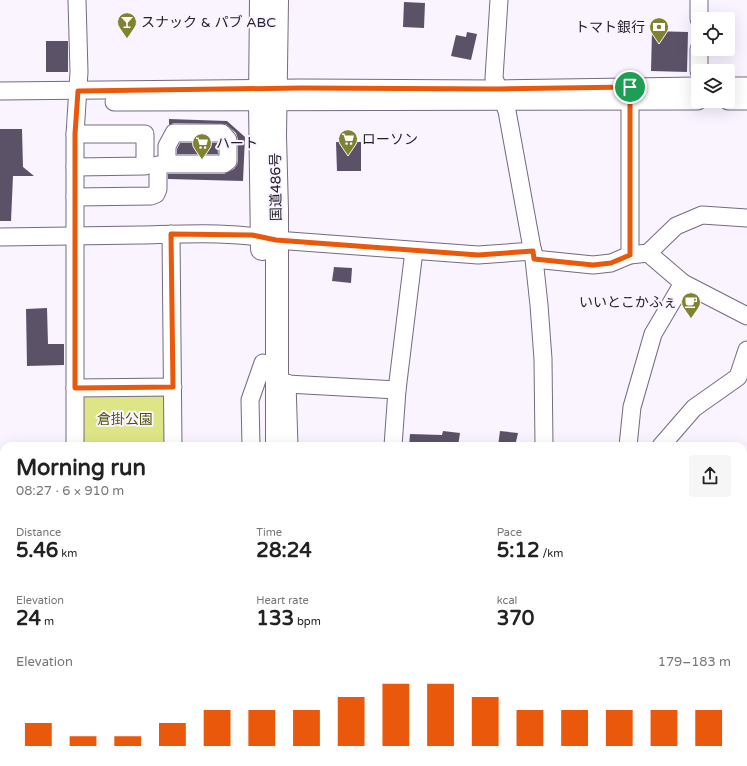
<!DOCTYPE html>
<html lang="en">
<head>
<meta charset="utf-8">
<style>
	:root { --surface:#fff; --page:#f6f6f6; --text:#222; --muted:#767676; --accent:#ea580c }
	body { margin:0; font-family:"Varela Round","Noto Sans JP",sans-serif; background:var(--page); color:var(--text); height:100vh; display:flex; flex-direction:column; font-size:15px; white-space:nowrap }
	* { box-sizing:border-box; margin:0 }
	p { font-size:13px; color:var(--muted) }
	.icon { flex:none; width:22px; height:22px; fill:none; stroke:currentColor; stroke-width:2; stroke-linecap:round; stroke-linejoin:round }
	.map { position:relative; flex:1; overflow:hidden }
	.sheet { position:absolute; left:0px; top:442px; width:747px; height:324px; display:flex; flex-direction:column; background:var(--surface); border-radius:12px 12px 0 0; box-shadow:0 4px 16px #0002 }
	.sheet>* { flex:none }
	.tools { position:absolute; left:691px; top:12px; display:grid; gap:8px }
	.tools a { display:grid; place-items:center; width:44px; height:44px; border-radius:4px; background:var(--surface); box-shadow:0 4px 16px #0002; font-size:20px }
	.pin { position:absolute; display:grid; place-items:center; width:34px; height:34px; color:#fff; margin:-17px; border:2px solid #fff; border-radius:50%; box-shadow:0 1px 4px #0007 }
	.round { display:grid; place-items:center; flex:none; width:42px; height:42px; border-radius:4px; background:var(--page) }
	.overview { display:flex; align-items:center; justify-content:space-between; height:68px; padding:0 16px }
	h1 { font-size:22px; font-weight:800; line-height:30px }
	.metrics { display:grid; grid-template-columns:repeat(3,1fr); gap:6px; height:68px; padding:4px 16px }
	.metrics div { display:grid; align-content:center }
	.metrics b { font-size:20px; font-weight:800 }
	.metrics small { font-size:11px; font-weight:400 }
	.metrics p { font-size:11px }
	.chart { height:112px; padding:8px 16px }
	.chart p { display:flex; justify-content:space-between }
	.chart svg { width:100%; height:72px; margin-top:4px; stroke:var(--accent); stroke-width:6 }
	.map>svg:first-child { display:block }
	.green { fill:#dee586 }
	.building { fill:#5c5268 }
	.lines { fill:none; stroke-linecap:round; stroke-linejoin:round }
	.minor-casing { stroke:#756a81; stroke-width:19 }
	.highway-casing { stroke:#756a81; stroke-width:24 }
	.path { stroke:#8d8892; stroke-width:2.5; stroke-dasharray:2 2; stroke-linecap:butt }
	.minor { stroke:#fff; stroke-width:17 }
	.highway { stroke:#fff; stroke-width:22 }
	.route-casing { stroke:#fff; stroke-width:8 }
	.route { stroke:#ea580c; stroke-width:5 }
	.labels { text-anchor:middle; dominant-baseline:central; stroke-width:4; stroke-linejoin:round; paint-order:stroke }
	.poi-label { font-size:14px; fill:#25212a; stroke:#f9f4ff; text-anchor:start }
	.street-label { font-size:14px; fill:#25212a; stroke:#f9f4ff }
	.park-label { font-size:14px; fill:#515507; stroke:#f9f4ff }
</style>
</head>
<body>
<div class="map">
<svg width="747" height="766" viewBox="0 0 747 766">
	<rect width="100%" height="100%" fill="#f9f4ff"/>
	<!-- green -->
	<polygon class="green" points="168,392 168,446 81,446 81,395"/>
	<!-- building -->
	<g class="building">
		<polygon points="404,2 425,3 424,28 403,27"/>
		<polygon points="652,31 688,32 687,72 651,71"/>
		<polygon points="467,32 477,34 471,60 451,56 456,35 466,37"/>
		<rect x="46" y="41" width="22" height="31"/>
		<polygon points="169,119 227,121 245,137 243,181 168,179 168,174 224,174 234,169 237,165 238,161 238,139 236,133 226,124 174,123 169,125"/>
		<polygon points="0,129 22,129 23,167 34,176 13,176 11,221 0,221"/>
		<polygon points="336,142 361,142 361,171 337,171"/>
		<polygon points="180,143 217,143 218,154 177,154 177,149"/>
		<polygon points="334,267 352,268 351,283 332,281"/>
		<polygon points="47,308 48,344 64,344 64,365 27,366 26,309"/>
		<polygon points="443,431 460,433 458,446 409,446 410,434 442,435"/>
		<polygon points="500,431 518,433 515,446 498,446"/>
	</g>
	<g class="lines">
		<defs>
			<g id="minor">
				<polyline points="499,0 494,78 507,111 534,259 539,305 543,359 544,446"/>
				<polyline points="699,19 699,0"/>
				<polyline points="699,71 699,49"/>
				<polyline points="728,86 747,86"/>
				<polyline points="0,91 301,88 498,89 698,86"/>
				<polyline points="630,91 630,255"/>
				<polyline points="728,101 747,101"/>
				<polyline points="114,102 698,101"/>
				<polyline points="75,134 145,134 145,166 75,167"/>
				<polyline points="75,197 151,196 156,194 158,189 158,165 167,164 224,164 228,161 228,140 222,133 174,133 167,146 167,164"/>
				<polyline points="171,234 173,446"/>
				<path d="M0 237C47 236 93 236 140 235 185 234 232 231 276 240L478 255 533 251"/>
				<polyline points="534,259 593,265 611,263 630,255 648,253 676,226 702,215 747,218"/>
				<polyline points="683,283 747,316"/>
				<polyline points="287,383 289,446"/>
				<polyline points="287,384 397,390"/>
				<polyline points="75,388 173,387"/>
				<polyline points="75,446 75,134 79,72 77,0"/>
				<polyline points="251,446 250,400 263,363"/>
				<polyline points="393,446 397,390 414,251"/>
				<polyline points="628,446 632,407 653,334 683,283 648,253"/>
				<polyline points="661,446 694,408 738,377 747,350"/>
				<polyline points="743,478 747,476"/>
				<polyline points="0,507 4,507"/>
				<polyline points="743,560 747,556"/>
				<polyline points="0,608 4,608"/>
				<polyline points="743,647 747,646"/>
				<polyline points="229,766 235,762"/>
			</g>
			<g id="highway">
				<polyline points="261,0 260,103 262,249"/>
				<polyline points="277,446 277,211 275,136 277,0"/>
				<polyline points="279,762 279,766"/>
			</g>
		</defs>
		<!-- minor casing -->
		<use href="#minor" class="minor-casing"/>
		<!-- highway casing -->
		<use href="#highway" class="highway-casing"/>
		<!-- path -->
		<polyline class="path" points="248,763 260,765"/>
		<!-- minor -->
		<use href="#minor" class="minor"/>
		<!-- highway -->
		<use href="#highway" class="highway"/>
	</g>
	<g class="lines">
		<defs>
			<polygon id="route" points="630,87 630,255 611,263 593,265 534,259 533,251 478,255 276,240 252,235 171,234 173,387 75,388 75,134 78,91 301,88 498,89"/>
		</defs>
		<!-- route casing -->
		<use href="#route" class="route-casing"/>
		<!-- route -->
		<use href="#route" class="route"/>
	</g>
	<!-- icons -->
	<defs>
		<symbol id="bar-pin" viewBox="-11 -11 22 30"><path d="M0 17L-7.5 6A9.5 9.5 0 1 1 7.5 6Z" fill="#7f832e" stroke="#f9f4ff"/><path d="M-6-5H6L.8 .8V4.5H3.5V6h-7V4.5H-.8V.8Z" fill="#fff"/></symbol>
		<symbol id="bank-pin" viewBox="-11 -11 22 30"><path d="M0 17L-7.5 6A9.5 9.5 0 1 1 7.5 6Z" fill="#7f832e" stroke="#f9f4ff"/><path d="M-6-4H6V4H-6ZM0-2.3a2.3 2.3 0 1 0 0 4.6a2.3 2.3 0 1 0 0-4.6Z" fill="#fff"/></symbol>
		<symbol id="supermarket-pin" viewBox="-11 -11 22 30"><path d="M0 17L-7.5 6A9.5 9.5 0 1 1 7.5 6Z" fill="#7f832e" stroke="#f9f4ff"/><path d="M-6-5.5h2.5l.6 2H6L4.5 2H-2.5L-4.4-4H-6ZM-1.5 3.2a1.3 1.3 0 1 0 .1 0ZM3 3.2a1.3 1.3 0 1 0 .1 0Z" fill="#fff"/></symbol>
		<symbol id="cafe-pin" viewBox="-11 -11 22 30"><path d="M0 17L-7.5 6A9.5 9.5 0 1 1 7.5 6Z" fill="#7f832e" stroke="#f9f4ff"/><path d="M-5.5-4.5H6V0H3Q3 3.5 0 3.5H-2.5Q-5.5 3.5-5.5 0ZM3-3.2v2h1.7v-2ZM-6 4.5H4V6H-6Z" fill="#fff"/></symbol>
	</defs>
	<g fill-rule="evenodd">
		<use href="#bar-pin" x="116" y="11" width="22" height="30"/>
		<use href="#bank-pin" x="648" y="16" width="22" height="30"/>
		<use href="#supermarket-pin" x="337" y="128" width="22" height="30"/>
		<use href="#supermarket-pin" x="191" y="132" width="22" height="30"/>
		<use href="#cafe-pin" x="680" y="291" width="22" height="30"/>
	</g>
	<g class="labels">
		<!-- poi labels -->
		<g class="poi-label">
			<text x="141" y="22">スナック &amp; パブ ABC</text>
			<text x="645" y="27" text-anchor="end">トマト銀行</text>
			<text x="362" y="139">ローソン</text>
			<text x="216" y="143">ハート</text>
			<text x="677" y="302" text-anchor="end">いいとこかふぇ</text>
		</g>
		<!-- street labels -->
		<g class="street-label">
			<text transform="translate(276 187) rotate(-91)">国道486号</text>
		</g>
		<!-- park labels -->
		<g class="park-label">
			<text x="125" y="419">倉掛公園</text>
		</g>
	</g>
</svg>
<div class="tools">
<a><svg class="icon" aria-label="locate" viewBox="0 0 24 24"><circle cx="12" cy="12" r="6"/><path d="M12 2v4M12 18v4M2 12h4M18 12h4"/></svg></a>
<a><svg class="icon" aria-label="layers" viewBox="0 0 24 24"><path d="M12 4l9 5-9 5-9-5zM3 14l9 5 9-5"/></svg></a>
</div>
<div class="pin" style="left:630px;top:87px;background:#1e9e55"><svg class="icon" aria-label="arrive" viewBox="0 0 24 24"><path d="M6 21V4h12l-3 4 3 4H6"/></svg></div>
<section class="sheet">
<div class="overview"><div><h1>Morning run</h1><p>08:27 · 6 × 910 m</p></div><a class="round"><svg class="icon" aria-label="share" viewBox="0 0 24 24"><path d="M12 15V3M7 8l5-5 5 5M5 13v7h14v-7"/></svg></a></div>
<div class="metrics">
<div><p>Distance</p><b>5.46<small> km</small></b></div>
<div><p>Time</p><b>28:24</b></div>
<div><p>Pace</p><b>5:12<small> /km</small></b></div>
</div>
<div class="metrics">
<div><p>Elevation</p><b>24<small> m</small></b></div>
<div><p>Heart rate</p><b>133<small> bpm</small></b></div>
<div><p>kcal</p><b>370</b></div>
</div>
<div class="chart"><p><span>Elevation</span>179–183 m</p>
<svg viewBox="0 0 160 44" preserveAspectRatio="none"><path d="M5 44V30M15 44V38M25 44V38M35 44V30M45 44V22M55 44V22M65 44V22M75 44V14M85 44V6M95 44V6M105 44V14M115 44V22M125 44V22M135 44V22M145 44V22M155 44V22"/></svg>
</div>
</section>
</div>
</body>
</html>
